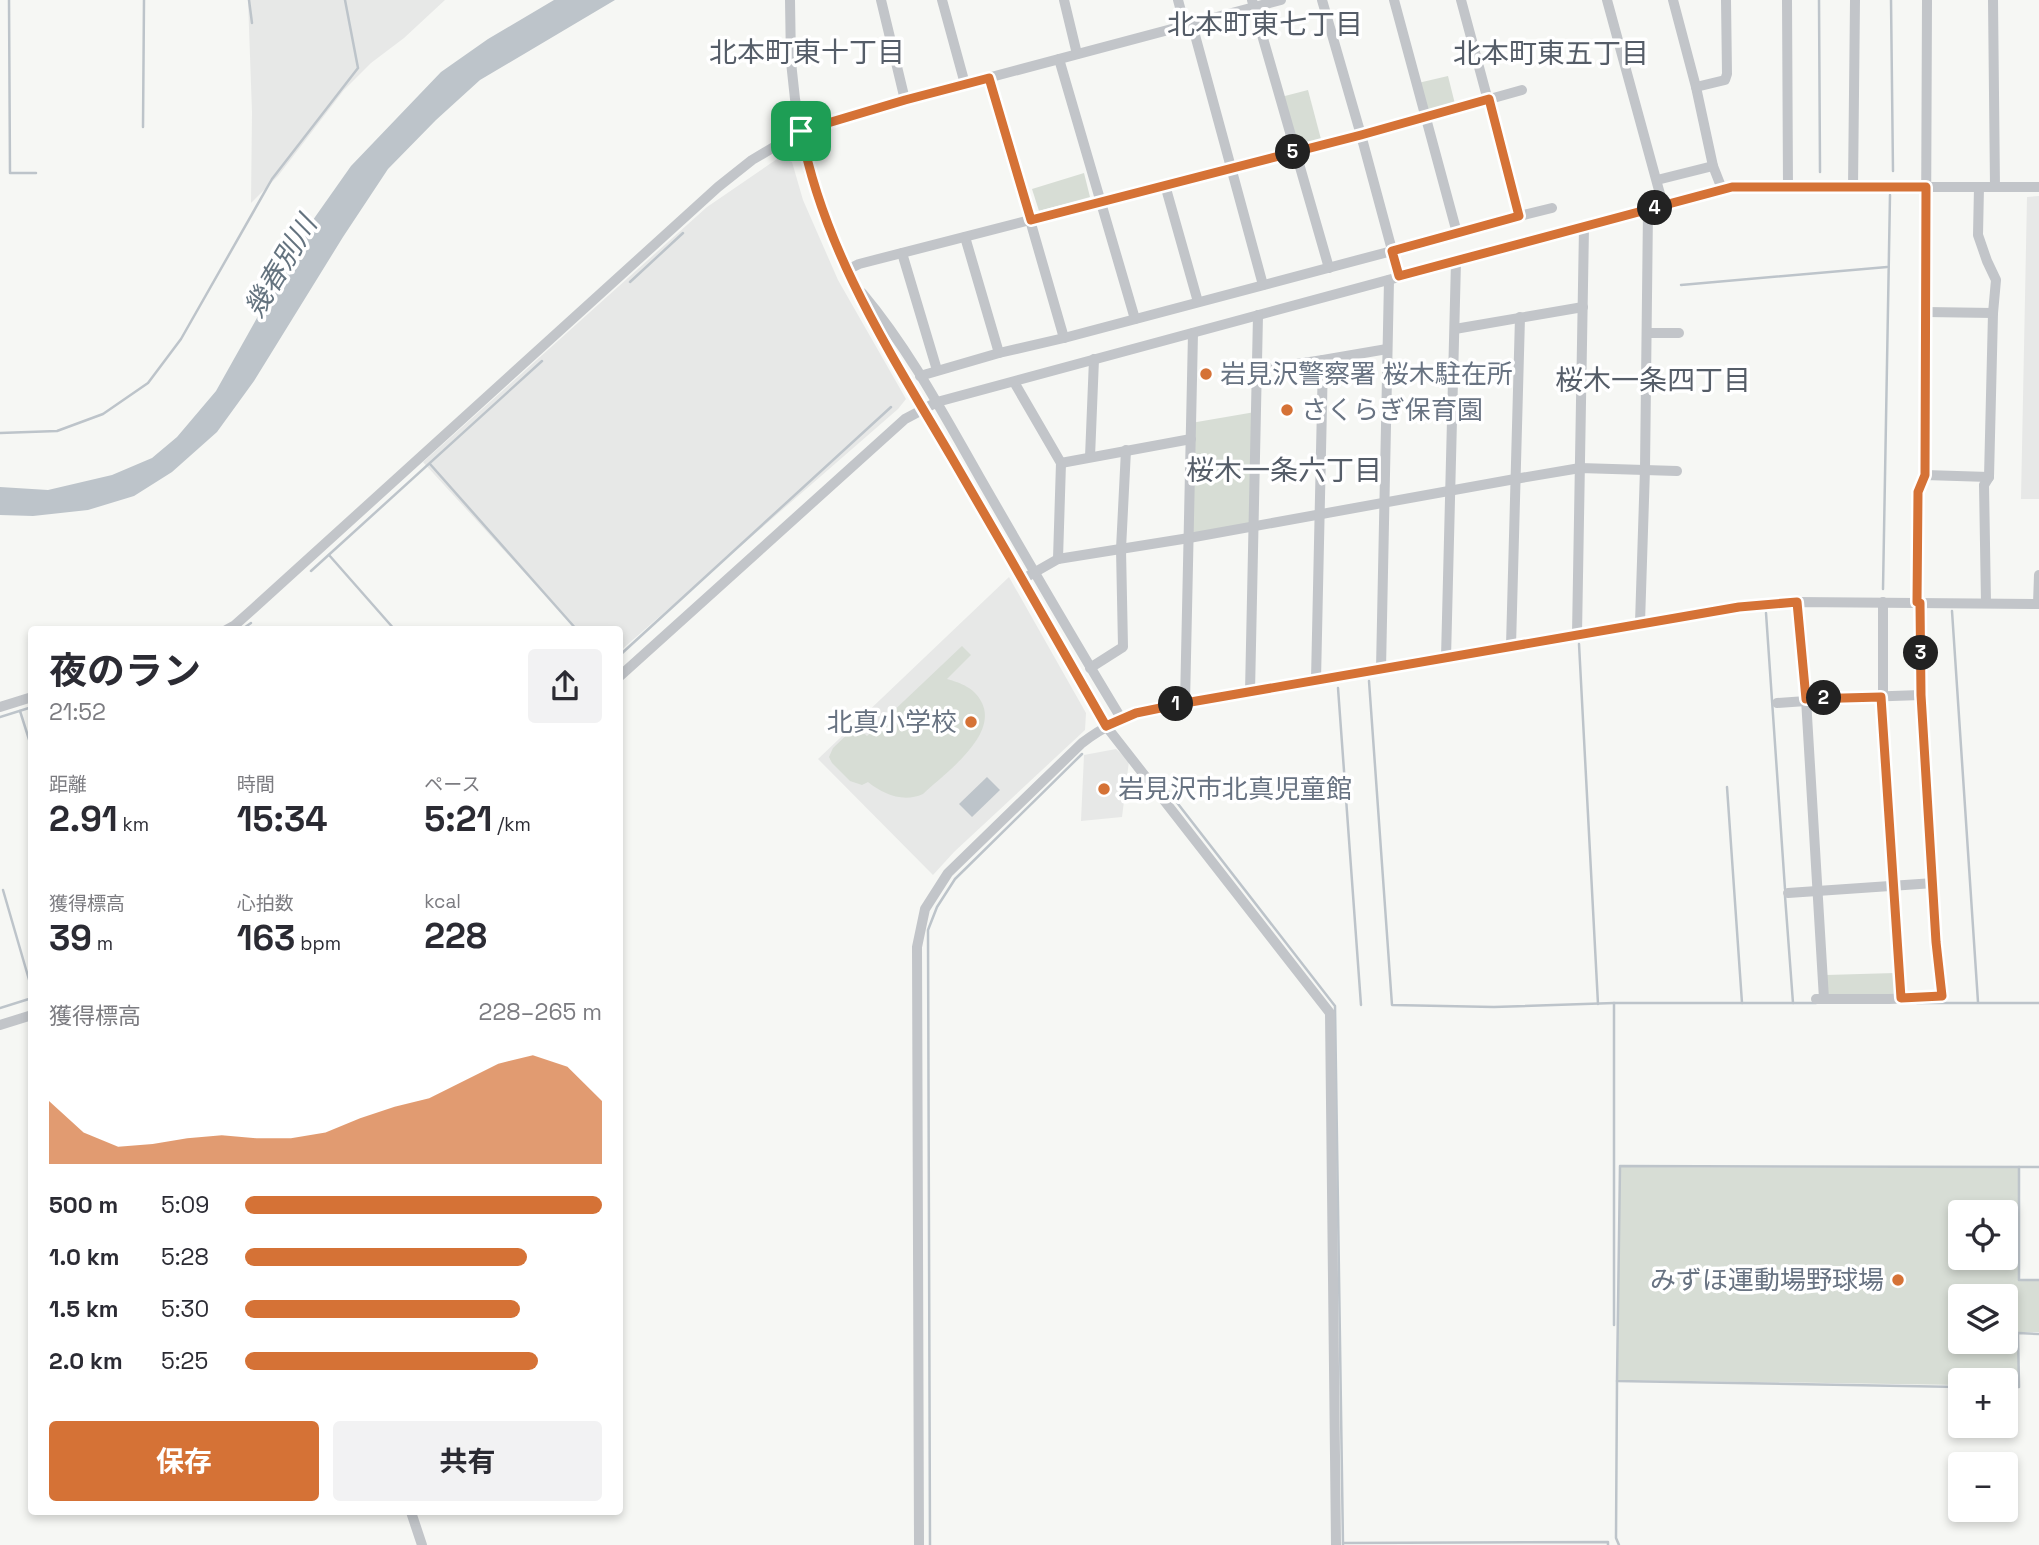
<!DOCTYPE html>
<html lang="ja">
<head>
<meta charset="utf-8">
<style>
	:root { --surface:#fff; --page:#f2f2f3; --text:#2b2b33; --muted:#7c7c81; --accent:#d57236 }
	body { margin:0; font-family:"Space Grotesk","Noto Sans JP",sans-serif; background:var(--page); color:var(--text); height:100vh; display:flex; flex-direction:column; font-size:26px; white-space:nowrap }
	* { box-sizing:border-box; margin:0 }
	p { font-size:23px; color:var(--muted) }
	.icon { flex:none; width:38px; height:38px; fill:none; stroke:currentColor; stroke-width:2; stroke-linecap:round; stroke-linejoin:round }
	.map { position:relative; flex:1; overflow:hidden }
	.panel { position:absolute; left:28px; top:626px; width:595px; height:889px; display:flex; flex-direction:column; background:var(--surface); border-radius:7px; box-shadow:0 4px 10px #0003 }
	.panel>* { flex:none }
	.controls { position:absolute; left:1948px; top:1200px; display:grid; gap:14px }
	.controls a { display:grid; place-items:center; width:70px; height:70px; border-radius:7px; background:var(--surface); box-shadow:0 4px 10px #0003; font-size:35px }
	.pin { position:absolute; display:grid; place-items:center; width:60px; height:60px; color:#fff; margin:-30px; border-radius:14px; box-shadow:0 4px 10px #0006 }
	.km { position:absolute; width:35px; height:35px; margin:-18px; border-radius:50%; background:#222; color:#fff; font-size:19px; line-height:35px; text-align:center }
	.round { display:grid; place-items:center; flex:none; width:74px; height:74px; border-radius:7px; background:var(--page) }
	.overview { display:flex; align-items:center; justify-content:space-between; height:119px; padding:0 21px }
	h1 { font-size:38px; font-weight:700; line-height:52px }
	.figures { display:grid; grid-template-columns:repeat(3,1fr); gap:10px; height:119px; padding:7px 21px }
	.figures div { display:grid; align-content:center }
	.figures b { font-size:35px; font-weight:700 }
	.figures small { font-size:19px; font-weight:400 }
	.figures p { font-size:19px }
	.chart { height:196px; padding:14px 21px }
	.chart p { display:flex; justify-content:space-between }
	.chart svg { width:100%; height:126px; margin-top:7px; fill:var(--accent); opacity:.7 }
	.action { display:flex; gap:14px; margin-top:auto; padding:14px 21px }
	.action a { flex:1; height:80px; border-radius:7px; background:var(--accent); color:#fff; font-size:28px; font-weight:700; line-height:80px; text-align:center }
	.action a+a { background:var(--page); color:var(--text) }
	ul { padding:0 21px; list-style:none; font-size:23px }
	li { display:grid; grid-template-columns:112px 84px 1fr; align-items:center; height:52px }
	li i { height:18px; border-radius:9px; background:var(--accent) }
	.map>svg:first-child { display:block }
	.built { fill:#e7e8e7 }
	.green { fill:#d7ddd5; fill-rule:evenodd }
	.water { fill:#bdc4ca }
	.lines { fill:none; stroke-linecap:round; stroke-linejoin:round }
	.stream { stroke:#bdc4ca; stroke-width:2.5 }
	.minor { stroke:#c2c5c9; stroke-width:10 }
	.route-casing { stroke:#fff; stroke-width:14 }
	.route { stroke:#d57236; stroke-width:9 }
	.poi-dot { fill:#d57236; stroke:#fff; stroke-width:2.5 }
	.labels { text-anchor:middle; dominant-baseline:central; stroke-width:7; stroke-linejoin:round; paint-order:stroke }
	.poi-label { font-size:26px; fill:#687382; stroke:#fff; text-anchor:start }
	.neighbourhood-label { font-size:28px; fill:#555d68; stroke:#fff }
	.water-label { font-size:28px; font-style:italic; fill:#64737f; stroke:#fff }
</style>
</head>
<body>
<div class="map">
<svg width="2039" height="1545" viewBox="0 0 2039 1545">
	<rect width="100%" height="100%" fill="#f6f7f4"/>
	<!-- built -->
	<g class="built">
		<polygon points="248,0 445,0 404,38 371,63 344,90 278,176 251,203 252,112"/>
		<polygon points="780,157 792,162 803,200 838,280 906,399 898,409 620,651 620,630 577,630 423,462 707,207"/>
		<polygon points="2039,196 2039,499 2021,499 2027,197"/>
		<polygon points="1009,577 1086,713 1085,730 954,852 933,875 818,759"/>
		<polygon points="1116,749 1129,761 1122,817 1081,821 1084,755"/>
	</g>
	<!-- green -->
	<g class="green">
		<polygon points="1448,76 1456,108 1426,115 1418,83"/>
		<polygon points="1308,90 1322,143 1296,151 1281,97"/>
		<polygon points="1084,173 1090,197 1039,211 1032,189"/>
		<polygon points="1255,412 1253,526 1189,538 1191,423"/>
		<path d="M962 646 971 655 947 679C961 683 975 688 982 703 998 736 944 774 923 794 903 803 883 794 868 782L862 785 850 781 832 763 829 757 833 748 856 726 867 736Z"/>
		<polygon points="1895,973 1896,992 1893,996 1831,997 1827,993 1826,975"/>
		<path d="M1620 1167 2018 1168 2019 1280 2039 1281V1332H2019V1386H2006V1381H1960V1385L1617 1380ZM1960 1213H2006V1258H1960ZM1960 1297H2006V1342H1960Z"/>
	</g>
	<!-- water -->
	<g class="water">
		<polygon points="554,0 615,0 480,80 436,120 388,169 343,237 254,381 217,432 172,472 134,496 88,510 33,516 0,515 0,487 48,490 112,475 152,458 177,437 216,391 308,227 351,166 441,72 488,39"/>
		<polygon points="987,777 1000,790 972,817 959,804"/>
	</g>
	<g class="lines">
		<!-- stream -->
		<g class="stream">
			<polyline points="9,0 10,173 36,173"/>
			<polyline points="249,0 252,23"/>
			<polyline points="1819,0 1820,172"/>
			<polyline points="1891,0 1893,171"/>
			<polyline points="143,127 144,0"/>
			<polyline points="630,282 683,233"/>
			<polyline points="1681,285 1887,267"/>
			<polyline points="0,433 57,431 103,414 148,383 181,339 272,179 358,68 345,0"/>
			<polyline points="430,464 577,630"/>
			<polyline points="329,555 395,630"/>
			<polyline points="311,571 542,361"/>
			<polyline points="1883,589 1890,195"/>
			<polyline points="1952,611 1978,1002"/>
			<polyline points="1766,613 1785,889"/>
			<polyline points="241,630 251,623"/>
			<polyline points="1579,644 1598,1004"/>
			<polyline points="620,655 891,407"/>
			<polyline points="1369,681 1392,1005 1494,1007 1614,1003 1816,1003"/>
			<polyline points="1338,688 1361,1005"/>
			<polyline points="20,711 32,749"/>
			<polyline points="0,717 32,707"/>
			<polyline points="1727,787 1742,1003"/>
			<polyline points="1168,791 1335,1006 1343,1545"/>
			<polyline points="3,890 32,990"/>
			<polyline points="1785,896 1793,1003"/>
			<polyline points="1917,1003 2039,1003"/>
			<polyline points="0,1008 32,998"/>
			<polyline points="2019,1167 2019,1280 2039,1280"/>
			<polyline points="1614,1325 1614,1003"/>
			<polyline points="1617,1381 1616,1538 1619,1545"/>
			<polyline points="1960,1387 1617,1381 1620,1166 2039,1167"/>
			<polyline points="2006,1387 2019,1387 2018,1333 2039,1334"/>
			<polyline points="1343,1543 1608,1542 1608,1545"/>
			<polyline points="930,1545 928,930 937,907 955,879 1082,754"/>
		</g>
		<!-- minor -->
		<g class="minor">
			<polyline points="790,0 791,62 795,99 809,173 833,240 866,310 1023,579 1106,726 1330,1013 1336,1545"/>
			<polyline points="881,0 905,100"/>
			<polyline points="942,0 965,84"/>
			<polyline points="1064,0 1077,54"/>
			<polyline points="1178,0 1185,26"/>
			<polyline points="1252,0 1329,268"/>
			<polyline points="1322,0 1361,135 1399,276"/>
			<polyline points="1394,0 1457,233"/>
			<polyline points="1607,0 1663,205"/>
			<polyline points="1673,0 1696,87 1713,166 1722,189"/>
			<polyline points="1787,0 1788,187"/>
			<polyline points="1993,0 1995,187"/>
			<polyline points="1192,24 1263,285"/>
			<polyline points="1059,59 1135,319"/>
			<polyline points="989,78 1064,338"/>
			<polyline points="1696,87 1725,80 1727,74 1726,0"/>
			<polyline points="1657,180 1713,166"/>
			<polyline points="1165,185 1198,302"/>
			<polyline points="1853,187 1855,0"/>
			<polyline points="1979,187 1978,235 1987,261 1996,280 1993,313 1989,477 1984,485 1986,603"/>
			<polyline points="1519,216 1552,208"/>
			<polyline points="965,237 999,353"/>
			<polyline points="902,253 937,370"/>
			<polyline points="847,270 859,264 1361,135 1522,90"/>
			<path d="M862 293C909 349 944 415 980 478 1026 558 1073 639 1121 718"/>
			<polyline points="1926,312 1993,313"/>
			<polyline points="1455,329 1583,307"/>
			<polyline points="1647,333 1679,333"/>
			<polyline points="1257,370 1323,360"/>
			<polyline points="920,376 999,353 1064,338 1392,251 1519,216 1461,0"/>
			<polyline points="1014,382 1061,463 1058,559"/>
			<polyline points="1090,457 1094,359"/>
			<polyline points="1061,463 1191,439"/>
			<polyline points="1925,475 1927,0"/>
			<polyline points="1023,579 1058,559 1189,538 1515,479 1580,468 1677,471"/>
			<polyline points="1797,602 1806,699 1824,999"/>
			<polyline points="1917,602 1918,492 1925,475 1989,477"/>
			<polyline points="2038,604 2039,575"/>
			<polyline points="1640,623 1645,469 1648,210"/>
			<polyline points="226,630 235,625 253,609 718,187 752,160 801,131 905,100 1281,0"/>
			<polyline points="1577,635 1584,227"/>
			<polyline points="1511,646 1520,317"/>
			<polyline points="1446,658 1456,261"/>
			<polyline points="1090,668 1123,647 1121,549 1126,450"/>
			<polyline points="1381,669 1389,280"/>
			<polyline points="620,676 905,419 937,402 1732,187 2039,187"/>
			<polyline points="1316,680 1323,360 1387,349"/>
			<polyline points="1250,692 1258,315"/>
			<polyline points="1881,697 1901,998"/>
			<polyline points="1883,697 1883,602"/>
			<polyline points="1806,699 1921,695"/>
			<polyline points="1185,703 1193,333"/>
			<polyline points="1777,703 1806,701"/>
			<polyline points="0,707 32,697"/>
			<polyline points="1788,893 1934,883"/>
			<polyline points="1816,999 1889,999 1942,997 1936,942 1921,695 1920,602"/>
			<polyline points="0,1025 32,1015"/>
			<polyline points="411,1512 422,1545"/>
			<path d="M919 1545 917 947 925 909 948 873 1082 743C1104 726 1125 716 1152 709L1739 607 1797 602 2039 604"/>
		</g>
	</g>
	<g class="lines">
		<defs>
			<path id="route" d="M989 78 1031 220 1361 135 1489 99 1519 216 1392 251 1399 276 1732 187H1926L1925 475 1918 492 1917 602 1920 603 1921 695 1936 942 1942 996 1901 998 1881 697 1806 699 1797 602 1739 607 1185 703 1136 713 1106 726C1055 636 1004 547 952 458 891 354 824 252 801 131L905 100Z"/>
		</defs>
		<!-- route casing -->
		<use href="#route" class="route-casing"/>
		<!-- route -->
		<use href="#route" class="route"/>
	</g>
	<!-- markers -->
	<g class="poi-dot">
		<circle cx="1206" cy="374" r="7"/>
		<circle cx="1287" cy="410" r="7"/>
		<circle cx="971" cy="722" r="7"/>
		<circle cx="1104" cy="789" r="7"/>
		<circle cx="1898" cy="1280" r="7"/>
	</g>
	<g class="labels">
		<!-- poi labels -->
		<g class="poi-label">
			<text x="1220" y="374">岩見沢警察署 桜木駐在所</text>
			<text x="1301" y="410">さくらぎ保育園</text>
			<text x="957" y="722" text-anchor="end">北真小学校</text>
			<text x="1118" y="789">岩見沢市北真児童館</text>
			<text x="1884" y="1280" text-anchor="end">みずほ運動場野球場</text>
		</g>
		<!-- neighbourhood labels -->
		<g class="neighbourhood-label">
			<text x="1265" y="24">北本町東七丁目</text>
			<text x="807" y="52">北本町東十丁目</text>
			<text x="1551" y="53">北本町東五丁目</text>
			<text x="1653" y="380">桜木一条四丁目</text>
			<text x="1284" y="470">桜木一条六丁目</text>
		</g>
		<!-- water labels -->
		<g class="water-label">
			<text transform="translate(280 266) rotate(-59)">幾春別川</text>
		</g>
	</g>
</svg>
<div class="controls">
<a><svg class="icon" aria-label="locate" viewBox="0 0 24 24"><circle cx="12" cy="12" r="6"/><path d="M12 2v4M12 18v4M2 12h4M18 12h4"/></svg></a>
<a><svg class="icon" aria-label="layers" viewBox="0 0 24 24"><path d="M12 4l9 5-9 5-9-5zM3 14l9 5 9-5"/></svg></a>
<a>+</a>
<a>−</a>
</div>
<div class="pin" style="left:801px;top:131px;background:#1e9e55"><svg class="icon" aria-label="arrive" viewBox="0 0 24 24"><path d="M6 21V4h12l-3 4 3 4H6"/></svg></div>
<b class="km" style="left:1176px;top:704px">1</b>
<b class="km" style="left:1824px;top:698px">2</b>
<b class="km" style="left:1921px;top:653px">3</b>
<b class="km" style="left:1655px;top:208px">4</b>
<b class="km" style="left:1293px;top:152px">5</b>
<section class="panel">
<div class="overview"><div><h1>夜のラン</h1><p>21:52</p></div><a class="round"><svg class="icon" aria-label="share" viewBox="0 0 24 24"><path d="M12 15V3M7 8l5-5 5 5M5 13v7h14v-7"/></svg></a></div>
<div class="figures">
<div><p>距離</p><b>2.91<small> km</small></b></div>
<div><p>時間</p><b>15:34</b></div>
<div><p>ペース</p><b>5:21<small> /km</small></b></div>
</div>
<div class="figures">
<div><p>獲得標高</p><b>39<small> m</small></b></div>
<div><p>心拍数</p><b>163<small> bpm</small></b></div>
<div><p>kcal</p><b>228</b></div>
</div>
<div class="chart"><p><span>獲得標高</span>228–265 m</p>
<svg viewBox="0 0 160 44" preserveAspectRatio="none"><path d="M0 44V22L10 33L20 38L30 37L40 35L50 34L60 35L70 35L80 33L90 28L100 24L110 21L120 15L130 9L140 6L150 10L160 22V44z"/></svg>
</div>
<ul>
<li><b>500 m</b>5:09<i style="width:100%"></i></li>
<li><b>1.0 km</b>5:28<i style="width:79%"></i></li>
<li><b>1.5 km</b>5:30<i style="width:77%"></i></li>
<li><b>2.0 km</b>5:25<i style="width:82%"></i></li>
</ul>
<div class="action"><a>保存</a><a>共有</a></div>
</section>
</div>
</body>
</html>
